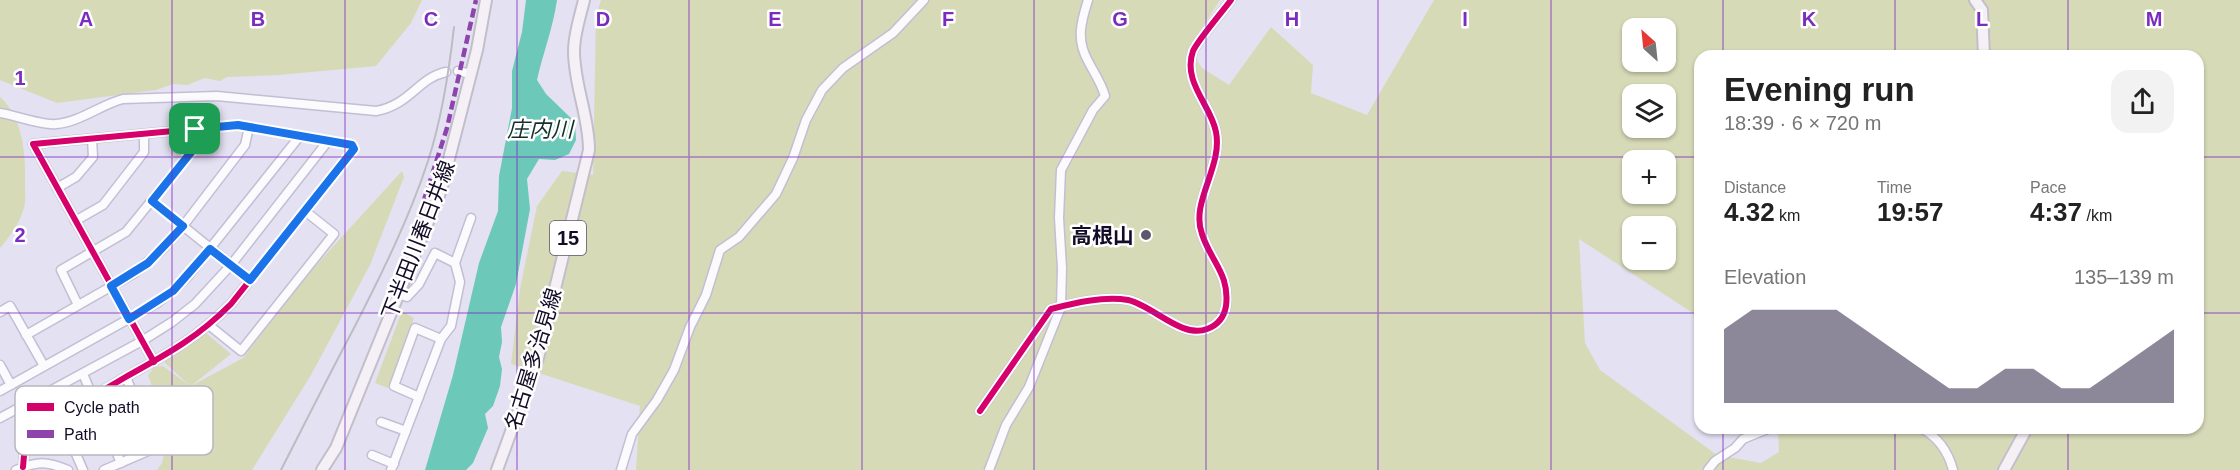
<!DOCTYPE html>
<html lang="en">
<head>
<meta charset="utf-8">
<style>
	:root { --surface:#fff; --page:#f2f2f2; --text:#222; --muted:#767676; --accent:#5d576e }
	body { margin:0; font-family:Arial,"Noto Sans JP",sans-serif; background:var(--page); color:var(--text); height:100vh; display:flex; flex-direction:column; font-size:22px; white-space:nowrap }
	* { box-sizing:border-box; margin:0 }
	p { font-size:20px; color:var(--muted) }
	.icon { flex:none; width:33px; height:33px; fill:none; stroke:currentColor; stroke-width:2; stroke-linecap:round; stroke-linejoin:round }
	.map { position:relative; flex:1; overflow:hidden }
	.sheet { position:absolute; left:1694px; top:50px; width:510px; height:384px; display:flex; flex-direction:column; background:var(--surface); border-radius:18px; box-shadow:0 2px 4px #0004 }
	.sheet>* { flex:none }
	.needle { width:39px; rotate:333deg }
	.controls { position:absolute; left:1622px; top:18px; display:grid; gap:12px }
	.controls a { display:grid; place-items:center; width:54px; height:54px; border-radius:12px; background:var(--surface); box-shadow:0 2px 4px #0004; font-size:30px }
	.pin { position:absolute; display:grid; place-items:center; width:51px; height:51px; color:#fff; margin:-26px; border-radius:12px; box-shadow:0 3px 9px #0006 }
	.round { display:grid; place-items:center; flex:none; width:63px; height:63px; border-radius:18px; background:var(--page) }
	.headline { display:flex; align-items:center; justify-content:space-between; height:102px; padding:0 30px }
	h1 { font-size:33px; font-weight:700; line-height:45px }
	.metrics { display:grid; grid-template-columns:repeat(3,1fr); gap:9px; height:102px; padding:6px 30px }
	.metrics div { display:grid; align-content:center }
	.metrics b { font-size:26px; font-weight:700 }
	.metrics small { font-size:16px; font-weight:400 }
	.metrics p { font-size:16px }
	.chart { height:168px; padding:12px 30px }
	.chart p { display:flex; justify-content:space-between }
	.chart svg { width:100%; height:108px; margin-top:6px; fill:var(--accent); opacity:.7 }
	.map>svg:first-child { display:block }
	.green { fill:#d7dab7; fill-rule:evenodd }
	.water { fill:#6cc8b8 }
	.lines { fill:none; stroke-linecap:round; stroke-linejoin:round }
	.minor-casing { stroke:#c3bed4; stroke-width:11 }
	.major-casing { stroke:#c2bfcb; stroke-width:14 }
	.minor { stroke:#fbfafd; stroke-width:8 }
	.major { stroke:#f5f0f5; stroke-width:10 }
	.rail { stroke:#bdbcc2; stroke-width:2 }
	.quiet { stroke:#8e44ad; stroke-width:4.5; stroke-dasharray:9 4.5; stroke-linecap:butt }
	.cycleway-casing { stroke:#fff; stroke-width:10 }
	.cycleway { stroke:#d6006c; stroke-width:6 }
	.route-casing { stroke:#fff; stroke-width:12 }
	.route { stroke:#1a73e8; stroke-width:8 }
	.grid { fill:none; stroke:#7b2cbf; stroke-width:1.5; stroke-opacity:0.55 }
	.poi-dot { fill:#5d576e; stroke:#fff; stroke-width:2 }
	.labels { text-anchor:middle; dominant-baseline:central; stroke-width:5; stroke-linejoin:round; paint-order:stroke }
	.shield { fill:#fff; stroke:#5a5568; stroke-width:1.5 }
	.shield-label { font-size:20px; font-weight:bold; fill:#140c27 }
	.poi-label { font-size:21px; font-weight:bold; fill:#140c27; stroke:#fff; text-anchor:end }
	.street-label { font-size:21px; fill:#140c27; stroke:#fff }
	.water-label { font-size:22px; font-style:italic; fill:#132f27; stroke:#fff }
	.key { fill:#fff; stroke:#b8b6be; stroke-width:1.5 }
	.key-label { font-size:16px; fill:#140c27 }
	.grid-label { font-size:20px; text-anchor:middle; font-weight:bold; fill:#7b2cbf; stroke:#fff; stroke-width:5; stroke-linejoin:round; paint-order:stroke }
</style>
</head>
<body>
<div class="map">
<svg width="2240" height="470" viewBox="0 0 2240 470">
	<rect width="100%" height="100%" fill="#e4e1f2"/>
	<!-- green -->
	<g class="green">
		<polygon points="0,0 422,0 411,23 376,66 279,75 227,77 220,81 205,78 187,85 173,84 156,90 57,103 0,80"/>
		<path d="M601 0H1220L1189 48 1202 68 1229 85 1271 27 1313 65 1311 93 1367 115 1434 0H2240V470H636L640 406 511 364 520 289 537 206 562 171 593 175 596 16ZM1632 28H1665V62H1632ZM1700 56H2198V428H1778L1779 452 1761 463 1717 455 1600 370 1585 343 1579 239 1699 317ZM1632 94H1665V128H1632ZM1632 160H1665V194H1632ZM1632 226H1665V260H1632Z"/>
		<path d="M0 97C23 118 26 155 25 184 25 192 26 201 24 208 19 224 11 235 0 248Z"/>
		<polygon points="402,171 404,177 370,265 311,375 252,470 157,470 162,463 169,436 148,375 154,367 163,366 190,386 164,362 206,333 231,354 191,386 243,358 308,274"/>
		<polygon points="402,311 414,318 388,388 375,383"/>
	</g>
	<!-- water -->
	<path class="water" d="M526 0H557C553 28 543 53 537 80L546 94 575 122 576 140 569 154 555 160 539 159 527 179 530 209 516 284 501 327 502 342 499 357 502 369 500 386 493 406 485 414 488 428 473 463 466 470H425L453 375 479 263 498 211 499 176 512 108V71L522 32Z"/>
	<g class="lines">
		<defs>
			<g id="minor">
				<polyline points="458,71 471,74"/>
				<path d="M0 113C14 115 43 126 56 124 80 122 100 105 123 99L217 96 376 111C410 105 418 78 446 72"/>
				<polyline points="57,188 76,177 93,157 92,139"/>
				<polyline points="152,201 250,280"/>
				<polyline points="75,221 103,205 144,152 144,134"/>
				<polyline points="398,294 407,297 419,284 435,253 455,263"/>
				<polyline points="78,305 61,270 126,232 196,146 195,129"/>
				<polyline points="0,312 10,306 44,366"/>
				<polyline points="210,326 241,351 334,234 305,211"/>
				<polyline points="26,335 133,274 162,250 183,226 245,145 249,127"/>
				<polyline points="0,365 11,385"/>
				<polyline points="83,374 121,463"/>
				<polyline points="0,391 157,303 173,291 188,276 299,137"/>
				<polyline points="419,397 394,386 415,328 441,339"/>
				<path d="M980 411 1051 309C1074 303 1103 296 1128 300 1152 305 1182 339 1207 329 1218 325 1224 318 1226 306 1230 274 1211 262 1202 234 1190 202 1223 167 1216 132 1211 105 1182 82 1193 51 1198 40 1223 11 1231 0"/>
				<polyline points="59,415 83,470"/>
				<polyline points="0,418 142,341 172,322 195,304 231,265 328,141"/>
				<polyline points="381,422 406,431"/>
				<path d="M1921 428C1938 437 1948 451 1953 470"/>
				<polyline points="372,455 394,464"/>
				<path d="M23 467 26 433C59 415 92 397 124 378 167 354 196 339 231 304L354 149 352 145 238 125 33 144 154 362"/>
				<path d="M16 470C38 461 46 461 68 470"/>
				<polyline points="104,470 155,448 126,377"/>
				<polyline points="391,470 441,339 451,326 460,282 455,263 471,218"/>
				<polyline points="621,470 632,434 657,400 674,370 690,327 706,295 720,250 739,237 776,194 793,158 806,120 822,90 843,68 893,33 924,0"/>
				<path d="M989 470 1006 425 1029 387 1061 307 1062 268 1059 218 1061 170 1093 110 1105 96C1101 82 1094 73 1088 61 1076 40 1081 22 1088 0"/>
				<polyline points="1708,470 1715,461 1735,448 1743,439 1770,428"/>
			</g>
			<g id="major">
				<polyline points="1975,0 1982,10 1984,56"/>
				<polyline points="322,470 336,448 345,426 441,190 477,50 486,0"/>
				<path d="M497 470 538 358 589 150C589 116 574 85 574 51 574 34 580 17 584 0"/>
				<polyline points="2004,470 2027,428"/>
			</g>
		</defs>
		<!-- minor casing -->
		<use href="#minor" class="minor-casing"/>
		<!-- major casing -->
		<use href="#major" class="major-casing"/>
		<!-- minor -->
		<use href="#minor" class="minor"/>
		<!-- major -->
		<use href="#major" class="major"/>
		<!-- rail -->
		<path class="rail" d="M281 470C305 423 329 375 354 328 382 273 409 219 428 161 442 118 449 72 454 27"/>
		<!-- quiet -->
		<polyline class="quiet" points="424,200 447,128 476,0"/>
		<defs>
			<g id="cycleway">
				<path d="M980 411 1051 309C1074 303 1103 296 1128 300 1152 305 1182 339 1207 329 1218 325 1224 318 1226 306 1230 274 1211 262 1202 234 1190 202 1223 167 1216 132 1211 105 1182 82 1193 51 1198 40 1223 11 1231 0"/>
				<path d="M23 467 26 433C59 415 92 397 124 378 167 354 196 339 231 304L354 149 352 145 238 125 33 144 154 362"/>
			</g>
		</defs>
		<!-- cycleway casing -->
		<use href="#cycleway" class="cycleway-casing"/>
		<!-- cycleway -->
		<use href="#cycleway" class="cycleway"/>
	</g>
	<g class="lines">
		<defs>
			<polygon id="route" points="238,125 352,145 354,149 250,280 210,249 173,291 129,319 111,286 148,263 183,226 152,201 196,146 195,129"/>
		</defs>
		<!-- route casing -->
		<use href="#route" class="route-casing"/>
		<!-- route -->
		<use href="#route" class="route"/>
	</g>
	<!-- grid -->
	<path class="grid" d="M172 0V470M345 0V470M517 0V470M689 0V470M862 0V470M1034 0V470M1206 0V470M1378 0V470M1551 0V470M1723 0V56M1895 0V56M2068 0V56M0 157H1700M2198 157H2240M0 313H1700M2198 313H2240M1723 428V470M1895 428V470M2068 428V470"/>
	<!-- markers -->
	<circle class="poi-dot" cx="1146" cy="235" r="6"/>
	<g class="labels">
		<!-- shield labels -->
		<rect class="shield" x="550" y="221" width="36" height="34" rx="4.5"/>
		<g class="shield-label">
			<text x="568" y="238">15</text>
		</g>
		<!-- poi labels -->
		<g class="poi-label">
			<text x="1134" y="235">高根山</text>
		</g>
		<!-- street labels -->
		<g class="street-label">
			<text transform="translate(418 240) rotate(-69)">下半田川春日井線</text>
			<text transform="translate(533 359) rotate(-73)">名古屋多治見線</text>
		</g>
		<!-- water labels -->
		<g class="water-label">
			<text x="540" y="129">庄内川</text>
		</g>
	</g>
	<!-- legend -->
	<rect x="15" y="386" width="198" height="69" rx="9" class="key"/>
	<rect x="27" y="403" width="27" height="8" fill="#d6006c"/>
	<rect x="27" y="430" width="27" height="8" fill="#8e44ad"/>
	<g class="key-label">
		<text x="64" y="413">Cycle path</text>
		<text x="64" y="440">Path</text>
	</g>
	<g class="grid-label">
		<text x="86" y="26">A</text>
		<text x="258" y="26">B</text>
		<text x="431" y="26">C</text>
		<text x="603" y="26">D</text>
		<text x="775" y="26">E</text>
		<text x="948" y="26">F</text>
		<text x="1120" y="26">G</text>
		<text x="1292" y="26">H</text>
		<text x="1465" y="26">I</text>
		<text x="1809" y="26">K</text>
		<text x="1982" y="26">L</text>
		<text x="2154" y="26">M</text>
		<text x="20" y="85">1</text>
		<text x="20" y="242">2</text>
	</g>
</svg>
<div class="controls">
<a><svg class="needle" viewBox="-14 -14 28 28"><path d="M0-13l5 13h-10z" fill="#e53935"/><path d="M0 13l5-13h-10z" fill="#767676"/></svg></a>
<a><svg class="icon" aria-label="layers" viewBox="0 0 24 24"><path d="M12 4l9 5-9 5-9-5zM3 14l9 5 9-5"/></svg></a>
<a>+</a>
<a>−</a>
</div>
<div class="pin" style="left:195px;top:129px;background:#1e9e55"><svg class="icon" aria-label="arrive" viewBox="0 0 24 24"><path d="M6 21V4h12l-3 4 3 4H6"/></svg></div>
<section class="sheet">
<div class="headline"><div><h1>Evening run</h1><p>18:39 · 6 × 720 m</p></div><a class="round"><svg class="icon" aria-label="share" viewBox="0 0 24 24"><path d="M12 15V3M7 8l5-5 5 5M5 13v7h14v-7"/></svg></a></div>
<div class="metrics">
<div><p>Distance</p><b>4.32<small> km</small></b></div>
<div><p>Time</p><b>19:57</b></div>
<div><p>Pace</p><b>4:37<small> /km</small></b></div>
</div>
<div class="chart"><p><span>Elevation</span>135–139 m</p>
<svg viewBox="0 0 160 44" preserveAspectRatio="none"><path d="M0 44V14L10 6L20 6L30 6L40 6L50 14L60 22L70 30L80 38L90 38L100 30L110 30L120 38L130 38L140 30L150 22L160 14V44z"/></svg>
</div>
</section>
</div>
</body>
</html>
